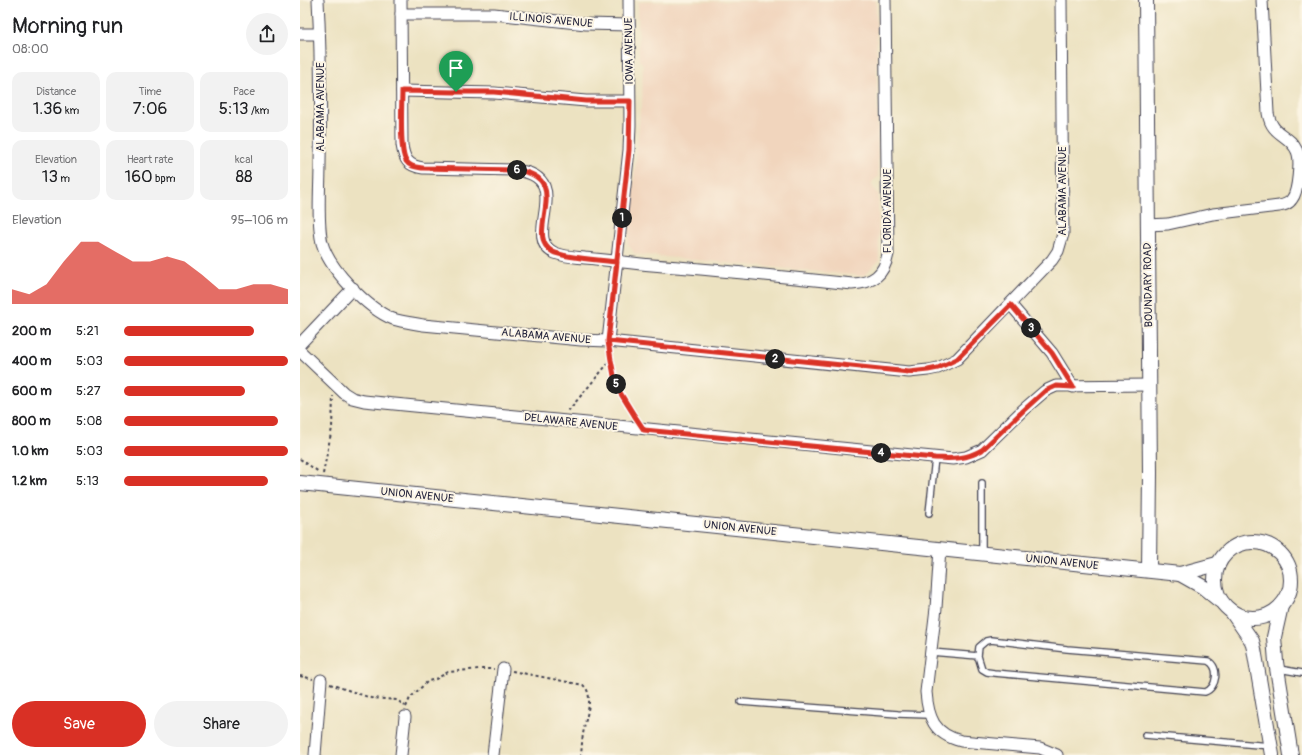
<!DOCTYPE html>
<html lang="en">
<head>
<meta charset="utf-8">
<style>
	:root { --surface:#fff; --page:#f2f2f2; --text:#202124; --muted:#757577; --accent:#d93025 }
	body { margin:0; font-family:Pangolin,sans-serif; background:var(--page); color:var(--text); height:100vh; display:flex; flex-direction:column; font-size:15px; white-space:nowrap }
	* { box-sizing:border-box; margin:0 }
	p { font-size:13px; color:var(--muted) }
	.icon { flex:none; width:22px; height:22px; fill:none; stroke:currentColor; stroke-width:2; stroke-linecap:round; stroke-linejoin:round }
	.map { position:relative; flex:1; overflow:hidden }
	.sheet { display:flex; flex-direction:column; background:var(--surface); width:300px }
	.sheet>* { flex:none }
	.pin { position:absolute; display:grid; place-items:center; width:34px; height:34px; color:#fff; margin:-41px -17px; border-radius:50% 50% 50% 0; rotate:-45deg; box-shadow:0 0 4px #0007 }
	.pin .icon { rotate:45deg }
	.km { position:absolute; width:20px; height:20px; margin:-10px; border-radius:50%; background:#222; color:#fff; font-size:11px; line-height:20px; text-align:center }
	.round { display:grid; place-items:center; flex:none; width:42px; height:42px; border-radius:21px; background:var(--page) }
	.overview { display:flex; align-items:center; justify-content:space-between; height:68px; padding:0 12px }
	h1 { font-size:22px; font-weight:600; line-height:30px }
	.stats { display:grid; grid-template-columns:repeat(3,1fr); gap:6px; height:68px; padding:4px 12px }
	.stats div { display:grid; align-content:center; border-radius:10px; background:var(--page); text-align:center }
	.stats b { font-size:17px; font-weight:600 }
	.stats small { font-size:11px; font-weight:400 }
	.stats p { font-size:11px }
	.chart { height:112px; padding:8px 12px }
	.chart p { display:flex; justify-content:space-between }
	.chart svg { width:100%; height:72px; margin-top:4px; fill:var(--accent); opacity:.7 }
	.cta { display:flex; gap:8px; margin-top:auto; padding:8px 12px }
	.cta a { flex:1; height:46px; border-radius:24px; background:var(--accent); color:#fff; font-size:16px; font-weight:600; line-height:46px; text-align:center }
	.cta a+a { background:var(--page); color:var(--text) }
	ul { padding:0 12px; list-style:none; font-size:13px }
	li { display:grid; grid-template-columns:64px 48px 1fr; align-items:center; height:30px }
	li i { height:10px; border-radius:5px; background:var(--accent) }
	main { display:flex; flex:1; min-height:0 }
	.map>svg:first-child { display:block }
	.built { fill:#f1d5bd }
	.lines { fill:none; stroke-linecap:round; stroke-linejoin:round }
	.service-casing { stroke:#403f4f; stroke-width:8 }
	.minor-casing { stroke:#403f4f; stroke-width:13 }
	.tertiary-casing { stroke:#403f4f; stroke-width:16 }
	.path { stroke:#403f4f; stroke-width:2; stroke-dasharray:3 3; stroke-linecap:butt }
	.service { stroke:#fff; stroke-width:5.5 }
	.minor { stroke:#fff; stroke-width:11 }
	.tertiary { stroke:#fff; stroke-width:14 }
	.route-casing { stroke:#fff; stroke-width:8 }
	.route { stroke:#d93025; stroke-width:5 }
	.labels { text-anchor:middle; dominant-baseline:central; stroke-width:4; stroke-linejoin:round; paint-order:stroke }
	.street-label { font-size:11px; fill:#22223b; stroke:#fcf5e5 }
</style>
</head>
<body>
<main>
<section class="sheet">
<div class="overview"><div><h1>Morning run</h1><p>08:00</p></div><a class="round"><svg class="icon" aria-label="share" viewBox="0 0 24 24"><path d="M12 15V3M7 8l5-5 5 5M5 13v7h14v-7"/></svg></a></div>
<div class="stats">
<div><p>Distance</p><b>1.36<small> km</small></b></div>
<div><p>Time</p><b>7:06</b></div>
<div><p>Pace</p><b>5:13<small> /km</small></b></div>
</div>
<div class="stats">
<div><p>Elevation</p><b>13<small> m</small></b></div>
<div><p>Heart rate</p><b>160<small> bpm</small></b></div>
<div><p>kcal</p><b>88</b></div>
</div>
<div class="chart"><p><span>Elevation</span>95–106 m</p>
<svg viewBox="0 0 160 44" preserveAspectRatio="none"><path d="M0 44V35L10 38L20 32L30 18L40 6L50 6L60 12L70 18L80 18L90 15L100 18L110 26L120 35L130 35L140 32L150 32L160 35V44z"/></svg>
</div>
<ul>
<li><b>200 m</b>5:21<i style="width:79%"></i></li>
<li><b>400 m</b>5:03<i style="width:100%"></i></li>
<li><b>600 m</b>5:27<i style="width:74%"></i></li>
<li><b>800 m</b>5:08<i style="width:94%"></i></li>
<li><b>1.0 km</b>5:03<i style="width:100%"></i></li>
<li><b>1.2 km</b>5:13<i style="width:88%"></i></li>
</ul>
<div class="cta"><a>Save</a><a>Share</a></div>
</section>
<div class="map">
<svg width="1002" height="755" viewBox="0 0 1002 755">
	<rect width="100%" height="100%" fill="#fcf5e5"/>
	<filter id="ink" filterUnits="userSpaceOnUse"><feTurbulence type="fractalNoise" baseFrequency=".025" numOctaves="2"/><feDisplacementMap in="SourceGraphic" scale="8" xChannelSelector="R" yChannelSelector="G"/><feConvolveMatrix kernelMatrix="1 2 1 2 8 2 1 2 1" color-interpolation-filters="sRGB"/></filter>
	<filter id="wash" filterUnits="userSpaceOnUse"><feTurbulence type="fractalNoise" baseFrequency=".012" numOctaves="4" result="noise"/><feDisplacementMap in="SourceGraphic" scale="16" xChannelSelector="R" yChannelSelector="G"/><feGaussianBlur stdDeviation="0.9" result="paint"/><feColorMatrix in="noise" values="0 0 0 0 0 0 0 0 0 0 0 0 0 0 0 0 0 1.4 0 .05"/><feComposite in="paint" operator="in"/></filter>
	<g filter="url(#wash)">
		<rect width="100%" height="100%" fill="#ece2c1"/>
		<!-- built -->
		<polygon class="built" points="576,0 578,177 572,182 572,186 578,193 579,261 563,276 335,254 328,244 339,127 340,109 342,108 343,64 339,60 338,2"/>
	</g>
	<g filter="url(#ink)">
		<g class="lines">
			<defs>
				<g id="service">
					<polyline points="682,483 682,553"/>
					<polyline points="629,513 635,458"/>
					<path d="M631 652 678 656 679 647 686 641 691 640 767 649 908 661C920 667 917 688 905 692L694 673 687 672 682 669 678 656"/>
					<polyline points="979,669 1002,673"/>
					<polyline points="441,702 598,714 629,715"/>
					<polyline points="845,735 970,746"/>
				</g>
				<g id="minor">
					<path d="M18 0C21 55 21 109 20 164 20 187 17 222 22 243 29 269 68 309 93 319 103 322 113 323 123 325L281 340 308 341 609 372 628 370 638 368 657 359 752 260 758 251 763 234 761 0"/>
					<path d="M101 0 102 145C104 159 108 166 123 168L214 170C279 176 219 239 255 253 265 257 276 257 285 258 308 260 330 263 352 265 419 270 485 277 552 284 573 283 584 275 588 254L585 0"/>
					<polyline points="101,14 194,14 286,24 329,25"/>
					<polyline points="0,34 19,34"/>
					<polyline points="102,91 194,93 286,101 329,101"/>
					<path d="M848 225 868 224 913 214 979 206C984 205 989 204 992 199 998 192 1001 160 997 151 989 133 972 137 968 113L962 0"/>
					<polyline points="711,305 752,353 773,387"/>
					<polyline points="308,341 329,150 330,125 329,0"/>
					<polyline points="0,344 53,288"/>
					<polyline points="0,351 44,393 52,398 64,401 653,459 666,457 682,450 723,410 745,391 756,386 849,385"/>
					<path d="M640 549 636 608 626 692C628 718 634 734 661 741L740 748 757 755"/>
					<polyline points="15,755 21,680"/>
					<polyline points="101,755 105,717"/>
					<polyline points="193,755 203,669"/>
				</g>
				<g id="tertiary">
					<polyline points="846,0 850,473 849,570"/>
					<polyline points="0,483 880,574 917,564"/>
					<circle cx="953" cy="580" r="38"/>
					<polyline points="880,574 903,587 919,600"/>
					<polyline points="981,606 974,637 976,662 991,755"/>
					<polyline points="932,612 952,641 954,649 972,755"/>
				</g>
			</defs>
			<!-- service casing -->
			<use href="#service" class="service-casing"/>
			<!-- minor casing -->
			<use href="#minor" class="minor-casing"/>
			<!-- tertiary casing -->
			<use href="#tertiary" class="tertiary-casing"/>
			<!-- path -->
			<g class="path">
				<polyline points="310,350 316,386 336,418"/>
				<polyline points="268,411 311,360"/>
				<polyline points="0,459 19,472"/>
				<polyline points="23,474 32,428 33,396"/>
				<path d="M212 671 283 685 286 688C293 700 286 716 284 729 282 737 282 746 281 755"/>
				<polyline points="0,676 13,679"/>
				<polyline points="30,684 71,698 97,700 105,706"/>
				<polyline points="106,707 110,698 128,681 136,679 148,672 179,669 194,669"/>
			</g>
			<!-- service -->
			<use href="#service" class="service"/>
			<!-- minor -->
			<use href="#minor" class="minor"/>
			<!-- tertiary -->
			<use href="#tertiary" class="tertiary"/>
		</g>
	</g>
	<g class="lines" filter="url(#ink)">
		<defs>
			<path id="route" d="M156 92H194L286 101H330L329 150 308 341 609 372 628 370 638 368 657 359 711 305 752 353 773 387 756 386 745 391 724 410 682 450C667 459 653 459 635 458L344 430 334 415 316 386 311 360 308 341 317 262C302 260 265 258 253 252 221 236 278 176 214 170L123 168C116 167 110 167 106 161 99 150 102 106 102 91L156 92"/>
		</defs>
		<!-- route casing -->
		<use href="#route" class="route-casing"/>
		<!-- route -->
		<use href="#route" class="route"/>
	</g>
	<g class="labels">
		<!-- street labels -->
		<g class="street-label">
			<text transform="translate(251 20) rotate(5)">ILLINOIS AVENUE</text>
			<text transform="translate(329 51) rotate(-91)">IOWA AVENUE</text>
			<text transform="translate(20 107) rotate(-90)">ALABAMA AVENUE</text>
			<text transform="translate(762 191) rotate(-90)">ALABAMA AVENUE</text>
			<text transform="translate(587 211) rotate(-90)">FLORIDA AVENUE</text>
			<text transform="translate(848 285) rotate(-91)">BOUNDARY ROAD</text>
			<text transform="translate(246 336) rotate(5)">ALABAMA AVENUE</text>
			<text transform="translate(271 422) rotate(6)">DELAWARE AVENUE</text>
			<text transform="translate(117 495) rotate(6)">UNION AVENUE</text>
			<text transform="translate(440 528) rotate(6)">UNION AVENUE</text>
			<text transform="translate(762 562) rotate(6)">UNION AVENUE</text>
		</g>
	</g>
</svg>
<div class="pin" style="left:156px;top:92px;background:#1e9e55"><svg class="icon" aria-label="arrive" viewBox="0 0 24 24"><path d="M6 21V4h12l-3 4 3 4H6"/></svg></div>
<b class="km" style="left:322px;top:218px">1</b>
<b class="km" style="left:475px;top:359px">2</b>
<b class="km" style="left:731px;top:328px">3</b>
<b class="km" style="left:581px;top:453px">4</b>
<b class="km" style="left:316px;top:384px">5</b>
<b class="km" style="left:217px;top:170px">6</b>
</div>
</main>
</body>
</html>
